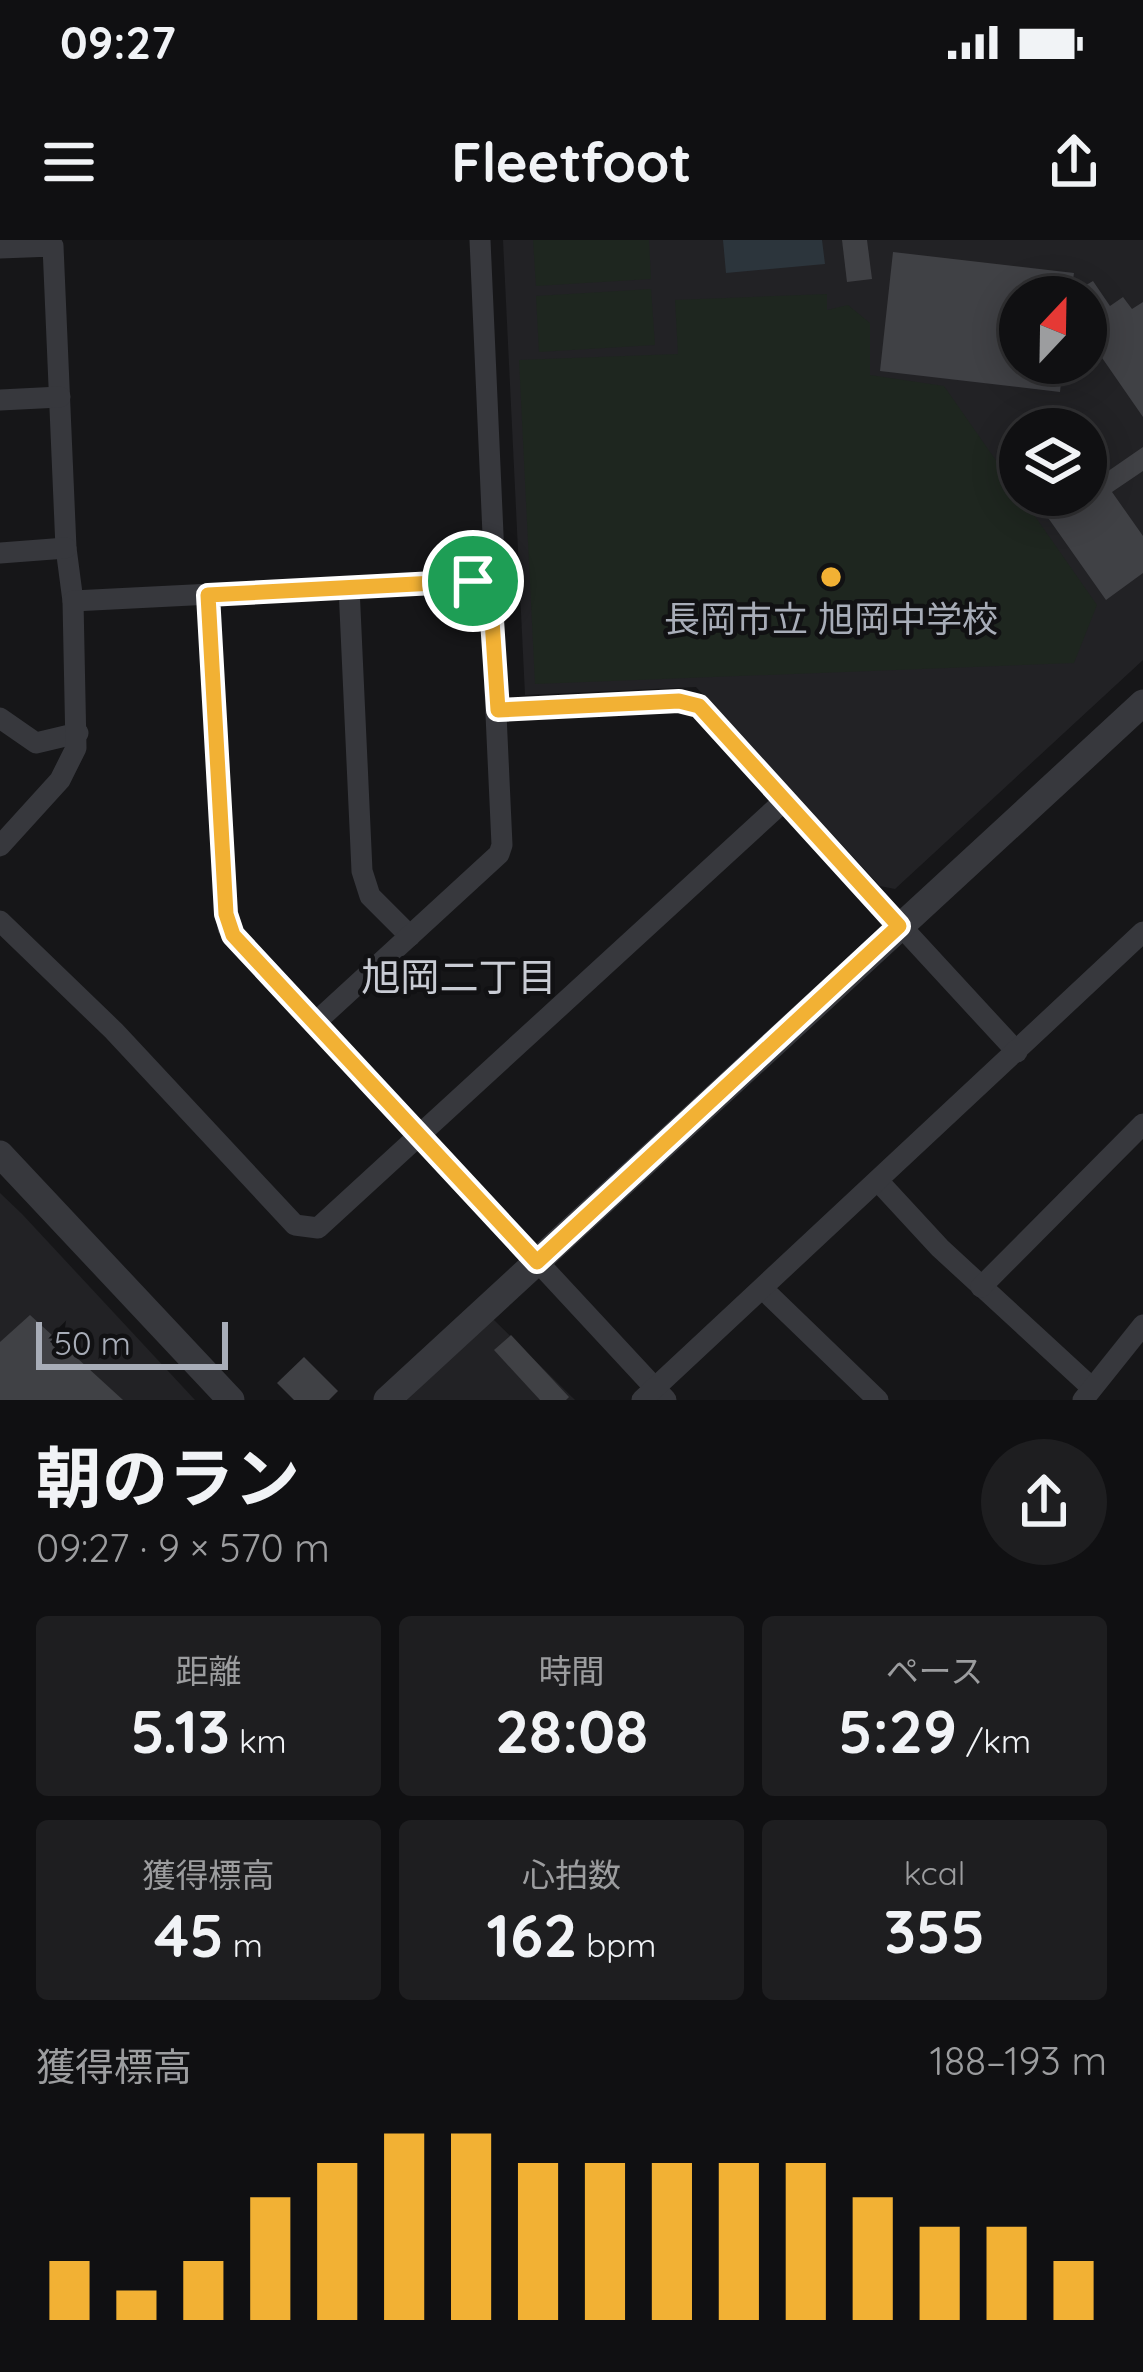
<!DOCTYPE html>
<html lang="ja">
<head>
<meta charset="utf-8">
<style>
	:root { --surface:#101012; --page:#1e1e20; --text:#f1f3f6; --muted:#9c9d9f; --line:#303032; --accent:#f2b134 }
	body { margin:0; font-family:Quicksand,"Noto Sans JP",sans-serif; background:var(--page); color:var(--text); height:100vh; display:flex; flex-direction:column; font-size:45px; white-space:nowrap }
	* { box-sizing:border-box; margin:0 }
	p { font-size:39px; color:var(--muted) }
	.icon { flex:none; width:66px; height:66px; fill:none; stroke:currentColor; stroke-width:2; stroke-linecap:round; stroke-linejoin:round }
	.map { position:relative; height:1160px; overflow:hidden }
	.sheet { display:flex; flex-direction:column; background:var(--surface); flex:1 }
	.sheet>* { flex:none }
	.needle { width:78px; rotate:22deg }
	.fabs { position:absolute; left:999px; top:36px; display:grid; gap:24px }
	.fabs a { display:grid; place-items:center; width:108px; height:108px; border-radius:50%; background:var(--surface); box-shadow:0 6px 30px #0003,0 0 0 3px var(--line); font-size:60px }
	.scale { position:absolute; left:36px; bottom:30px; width:192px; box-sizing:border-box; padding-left:12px; border:6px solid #a8adb8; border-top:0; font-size:33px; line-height:42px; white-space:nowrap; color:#a8adb8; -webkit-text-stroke:9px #111113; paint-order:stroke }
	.pin { position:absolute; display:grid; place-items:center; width:102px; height:102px; color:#fff; margin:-51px; border:6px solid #fff; border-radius:50%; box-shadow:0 3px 12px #0007 }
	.round { display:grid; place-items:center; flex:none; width:126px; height:126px; border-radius:63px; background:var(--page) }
	.headline { display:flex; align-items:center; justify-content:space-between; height:204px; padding:0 36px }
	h1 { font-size:66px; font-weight:700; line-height:90px }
	.stats { display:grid; grid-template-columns:repeat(3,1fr); gap:18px; height:204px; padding:12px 36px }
	.stats div { display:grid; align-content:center; border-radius:12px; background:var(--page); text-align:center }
	.stats b { font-size:60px; font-weight:700 }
	.stats small { font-size:33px; font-weight:400 }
	.stats p { font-size:33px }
	.chart { height:336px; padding:24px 36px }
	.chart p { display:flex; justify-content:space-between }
	.chart svg { width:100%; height:216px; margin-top:12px; stroke:var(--accent); stroke-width:6 }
	.status { display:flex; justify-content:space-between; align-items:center; height:84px; padding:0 60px; background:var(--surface); direction:ltr }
	.status svg { height:33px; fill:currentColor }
	header { display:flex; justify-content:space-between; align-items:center; height:156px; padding:0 36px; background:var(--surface); font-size:54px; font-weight:700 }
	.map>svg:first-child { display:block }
	.built { fill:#222225; fill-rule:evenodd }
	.green { fill:#1e261f }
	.water { fill:#2c353c }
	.building { fill:#404145 }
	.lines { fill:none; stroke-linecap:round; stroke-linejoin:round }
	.minor { stroke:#37383d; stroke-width:21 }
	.tertiary { stroke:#37383d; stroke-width:27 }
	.route-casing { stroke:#fff; stroke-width:24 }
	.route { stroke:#f2b134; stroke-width:15 }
	.poi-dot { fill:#f2b134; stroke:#111113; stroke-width:4.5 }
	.labels { text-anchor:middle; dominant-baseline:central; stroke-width:9; stroke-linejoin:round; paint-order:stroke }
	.poi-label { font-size:36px; fill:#a8adb8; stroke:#111113 }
	.neighbourhood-label { font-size:39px; fill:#c9ccd4; stroke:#111113 }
</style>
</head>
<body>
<div class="status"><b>09:27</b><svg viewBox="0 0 49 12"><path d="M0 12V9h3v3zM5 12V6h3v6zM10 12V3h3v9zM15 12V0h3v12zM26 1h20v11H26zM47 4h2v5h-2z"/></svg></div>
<header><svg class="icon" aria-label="menu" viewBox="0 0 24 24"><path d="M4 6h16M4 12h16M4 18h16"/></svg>Fleetfoot<svg class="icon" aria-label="share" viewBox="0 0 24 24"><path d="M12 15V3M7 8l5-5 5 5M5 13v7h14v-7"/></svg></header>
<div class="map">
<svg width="1143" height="1160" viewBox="0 0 1143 1160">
	<rect width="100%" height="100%" fill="#161618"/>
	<!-- built -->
	<g class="built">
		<path d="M503 0H1143V420L895 649 880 646 696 447 525 455ZM1020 57H1086V123H1020ZM1020 189H1086V255H1020Z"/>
		<polygon points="0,953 22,974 195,1160 0,1160"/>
		<polygon points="492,1078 575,1160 407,1160"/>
	</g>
	<!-- green -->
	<g class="green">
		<polygon points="533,0 649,0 651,39 536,46"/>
		<polygon points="651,49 655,105 539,112 536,56"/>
		<polygon points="827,54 827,70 848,65 870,83 870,135 944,146 1097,365 1074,423 535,444 519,120 678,114 675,60"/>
	</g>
	<!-- water -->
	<polygon class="water" points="723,0 822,0 825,24 726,33"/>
	<!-- building -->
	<g class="building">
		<polygon points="842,0 867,0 872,39 847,42"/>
		<polygon points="893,12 1074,33 1071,54 1093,41 1110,66 1123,57 1132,69 1143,62 1143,177 1089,99 1109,85 1086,82 1086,57 1020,57 1020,123 1063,123 1060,152 880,131"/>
		<polygon points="1143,207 1143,231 1112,252 1143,296 1143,333 1106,360 1032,255 1086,255 1086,214 1101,236"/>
		<polygon points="30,1075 123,1160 0,1160 0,1102"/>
		<polygon points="511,1095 569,1157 566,1160 540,1160 494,1110"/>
		<polygon points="304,1117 338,1151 329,1160 294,1160 277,1143"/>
	</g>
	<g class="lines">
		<!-- minor -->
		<g class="minor">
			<polyline points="480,0 494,317 492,342 485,350"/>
			<polyline points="0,8 53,6 66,308 73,361"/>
			<polyline points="0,160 60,157"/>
			<polyline points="0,313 66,308"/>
			<polyline points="349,347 362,631 370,656 410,696"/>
			<polyline points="208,355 228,688 666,1160"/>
			<polyline points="498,470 679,461 699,467 1017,812"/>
			<polyline points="0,478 36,503 78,493"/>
			<path d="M0 606 60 540 76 508 73 361 473 341C485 347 489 353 491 365L502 605 499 614 316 782"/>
			<polyline points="0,681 114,791 295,985 318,988 785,560"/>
			<polyline points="879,942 940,1008 1092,1148"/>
			<polyline points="981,1047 1143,884"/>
			<polyline points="763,1049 878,1160"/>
			<polyline points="642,1160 1143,692"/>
			<polyline points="1083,1160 1143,1085"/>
		</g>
		<!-- tertiary -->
		<g class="tertiary">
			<polyline points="0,914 231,1160"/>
			<polyline points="387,1160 1143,463"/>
		</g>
	</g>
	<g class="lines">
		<defs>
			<polygon id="route" points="473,341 489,353 491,365 498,470 679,461 699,466 899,686 537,1022 233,695 226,674 208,355"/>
		</defs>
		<!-- route casing -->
		<use href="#route" class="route-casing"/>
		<!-- route -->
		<use href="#route" class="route"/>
	</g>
	<!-- markers -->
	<circle class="poi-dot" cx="831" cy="337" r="12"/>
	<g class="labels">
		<!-- poi labels -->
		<g class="poi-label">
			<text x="831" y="378">長岡市立 旭岡中学校</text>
		</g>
		<!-- neighbourhood labels -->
		<g class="neighbourhood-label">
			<text x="459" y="736">旭岡二丁目</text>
		</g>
	</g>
</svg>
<div class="fabs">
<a><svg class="needle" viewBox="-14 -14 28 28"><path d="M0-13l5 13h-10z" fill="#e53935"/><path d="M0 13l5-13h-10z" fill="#9c9d9f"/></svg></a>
<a><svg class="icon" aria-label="layers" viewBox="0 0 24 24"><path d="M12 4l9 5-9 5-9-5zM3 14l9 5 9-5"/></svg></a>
</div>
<div class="scale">50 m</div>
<div class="pin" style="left:473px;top:341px;background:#1e9e55"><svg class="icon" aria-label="arrive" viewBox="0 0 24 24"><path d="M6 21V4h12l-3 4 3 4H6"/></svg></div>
</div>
<section class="sheet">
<div class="headline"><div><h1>朝のラン</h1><p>09:27 · 9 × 570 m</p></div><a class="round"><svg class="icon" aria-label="share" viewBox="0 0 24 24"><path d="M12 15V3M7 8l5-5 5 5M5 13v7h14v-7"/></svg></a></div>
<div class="stats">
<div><p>距離</p><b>5.13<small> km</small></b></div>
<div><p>時間</p><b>28:08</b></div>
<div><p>ペース</p><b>5:29<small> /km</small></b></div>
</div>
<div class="stats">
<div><p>獲得標高</p><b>45<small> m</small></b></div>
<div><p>心拍数</p><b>162<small> bpm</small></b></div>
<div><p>kcal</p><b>355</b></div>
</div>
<div class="chart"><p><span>獲得標高</span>188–193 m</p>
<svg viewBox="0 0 160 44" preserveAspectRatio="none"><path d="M5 44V32M15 44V38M25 44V32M35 44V19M45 44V12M55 44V6M65 44V6M75 44V12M85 44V12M95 44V12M105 44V12M115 44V12M125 44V19M135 44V25M145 44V25M155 44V32"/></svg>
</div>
</section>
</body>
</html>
